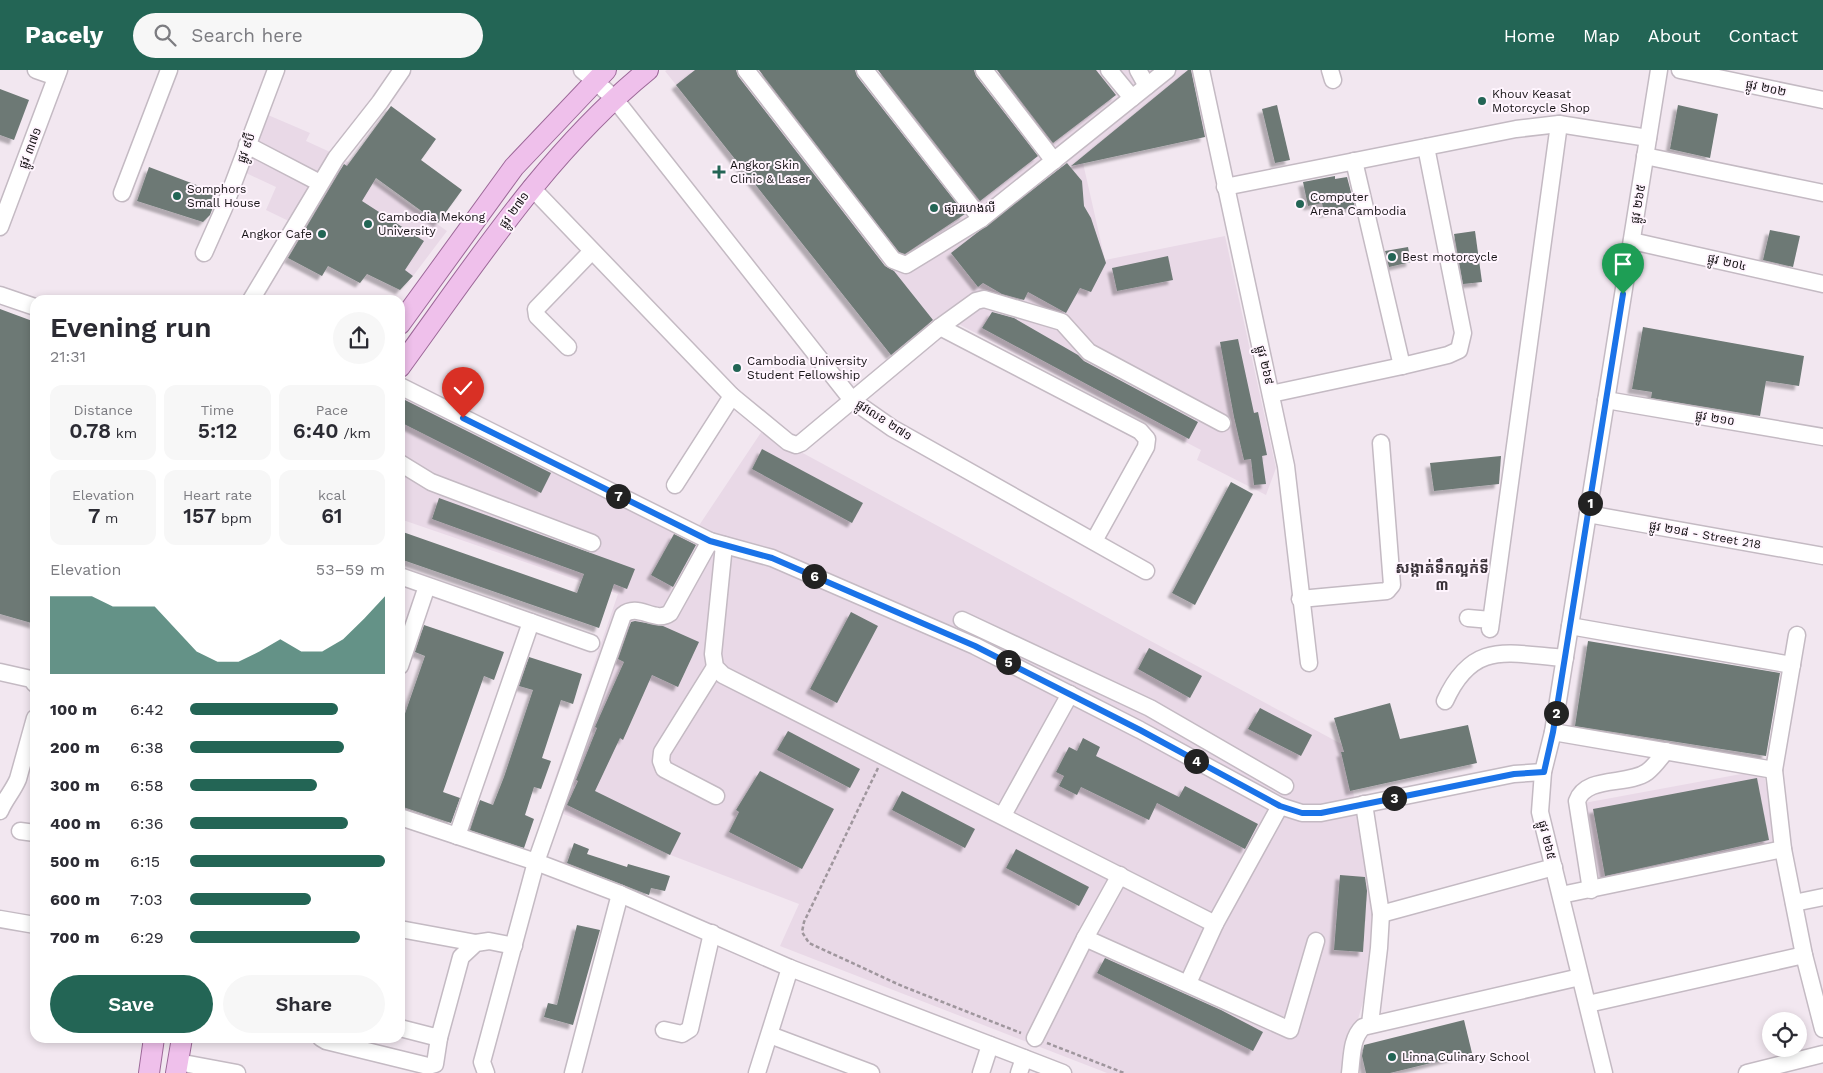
<!DOCTYPE html>
<html lang="en">
<head>
<meta charset="utf-8">
<style>
	:root { --surface:#fff; --page:#f7f7f7; --text:#2b2b33; --muted:#7c7c81; --accent:#236555 }
	body { margin:0; font-family:"Work Sans","Noto Sans Khmer",sans-serif; background:var(--page); color:var(--text); height:100vh; display:flex; flex-direction:column; font-size:19px; white-space:nowrap }
	* { box-sizing:border-box; margin:0 }
	p { font-size:16px; color:var(--muted) }
	.icon { flex:none; width:28px; height:28px; fill:none; stroke:currentColor; stroke-width:2; stroke-linecap:round; stroke-linejoin:round }
	.map { position:relative; flex:1; overflow:hidden }
	.side { position:absolute; left:30px; top:225px; width:375px; height:748px; display:flex; flex-direction:column; background:var(--surface); border-radius:15px; box-shadow:0 2px 8px #0003 }
	.side>* { flex:none }
	.fabs { position:absolute; left:1762px; top:942px; display:grid; gap:10px }
	.fabs a { display:grid; place-items:center; width:45px; height:45px; border-radius:50%; background:var(--surface); box-shadow:0 2px 8px #0003; font-size:25px }
	.pin { position:absolute; display:grid; place-items:center; width:42px; height:42px; color:#fff; margin:-51px -21px; border-radius:50% 50% 50% 0; rotate:-45deg; box-shadow:0 0 5px #0007 }
	.pin .icon { rotate:45deg }
	.km { position:absolute; width:25px; height:25px; margin:-12px; border-radius:50%; background:#222; color:#fff; font-size:14px; line-height:25px; text-align:center }
	.round { display:grid; place-items:center; flex:none; width:52px; height:52px; border-radius:26px; background:var(--page) }
	.overview { display:flex; align-items:center; justify-content:space-between; height:85px; padding:0 20px }
	h1 { font-size:28px; font-weight:600; line-height:38px }
	.figures { display:grid; grid-template-columns:repeat(3,1fr); gap:8px; height:85px; padding:5px 20px }
	.figures div { display:grid; align-content:center; border-radius:12px; background:var(--page); text-align:center }
	.figures b { font-size:21px; font-weight:600 }
	.figures small { font-size:14px; font-weight:400 }
	.figures p { font-size:14px }
	.chart { height:140px; padding:10px 20px }
	.chart p { display:flex; justify-content:space-between }
	.chart svg { width:100%; height:90px; margin-top:5px; fill:var(--accent); opacity:.7 }
	.button { display:flex; gap:10px; margin-top:auto; padding:10px 20px }
	.button a { flex:1; height:58px; border-radius:30px; background:var(--accent); color:#fff; font-size:20px; font-weight:600; line-height:58px; text-align:center }
	.button a+a { background:var(--page); color:var(--text) }
	ul { padding:0 20px; list-style:none; font-size:16px }
	li { display:grid; grid-template-columns:80px 60px 1fr; align-items:center; height:38px }
	li i { height:12px; border-radius:6px; background:var(--accent) }
	header { display:flex; align-items:center; gap:30px; box-sizing:border-box; height:70px; padding:0 25px; background:var(--accent); color:#fff }
	header strong { font-size:24px }
	nav { display:flex; gap:28px; margin-inline-start:auto; font-size:18px }
	.search { width:350px; height:45px; background:var(--page); display:flex; align-items:center; gap:12px; box-sizing:border-box; padding:0 18px; border-radius:28px; color:var(--muted); font-size:19px }
	.map>svg:first-child { display:block }
	.built { fill:#e9d9e7 }
	.building { fill:#6d7975; filter:url(#shadow) }
	.lines { fill:none; stroke-linecap:round; stroke-linejoin:round }
	.minor-casing { stroke:#c4bac3; stroke-width:19 }
	.major-casing { stroke:#9c6898; stroke-width:22 }
	.path { stroke:#9f969d; stroke-width:2.5; stroke-dasharray:4 2.5; stroke-linecap:butt }
	.minor { stroke:#fff; stroke-width:16 }
	.major { stroke:#efc0eb; stroke-width:20 }
	.route-casing { stroke:#fff; stroke-width:10 }
	.route { stroke:#1a73e8; stroke-width:6 }
	.poi-dot { fill:#236555; stroke:#fff5fe; stroke-width:2 }
	.labels { text-anchor:middle; dominant-baseline:central; stroke-width:4; stroke-linejoin:round; paint-order:stroke }
	.street-label { font-size:12px; fill:#161215; stroke:#fff5fe }
	.poi-label { font-size:12px; fill:#161215; stroke:#fff5fe; text-anchor:start }
	.quarter-label { font-size:15px; font-weight:bold; fill:#393138; stroke:#fff5fe }
</style>
</head>
<body>
<header>
<strong>Pacely</strong>
<div class="search"><svg class="icon" aria-label="search" viewBox="0 0 24 24"><circle cx="10" cy="10" r="6"/><path d="M15 15l6 6"/></svg>Search here</div>
<nav><a>Home</a><a>Map</a><a>About</a><a>Contact</a></nav>
</header>
<div class="map">
<svg width="1823" height="1003" viewBox="0 0 1823 1003">
	<defs>
		<filter id="shadow"><feDropShadow dx="-4.5" dy="4.5" stdDeviation="1" flood-color="#0004"/></filter>
	</defs>
	<rect width="100%" height="100%" fill="#f2e7f0"/>
	<!-- built -->
	<g class="built">
		<polygon points="667,0 1199,0 1213,65 1083,93 1105,190 1225,166 1276,398 1266,425 1197,390 1201,380 943,246 893,287 665,1"/>
		<polygon points="268,45 310,63 306,71 341,87 447,161 413,206 308,141 299,156 266,140 276,117 246,103"/>
		<polygon points="407,326 698,457 762,361 1345,676 1379,867 1369,912 1342,1003 1107,1003 780,876 799,834 545,737 618,524 400,449 400,336"/>
		<polygon points="1763,700 1778,775 1600,815 1584,733"/>
	</g>
	<!-- building -->
	<g class="building">
		<polygon points="695,0 736,0 738,6 885,196 894,201 933,250 891,285 676,15"/>
		<polygon points="759,0 855,0 857,6 965,144 905,184 899,182"/>
		<polygon points="878,0 974,0 976,6 1038,86 980,131"/>
		<polygon points="997,0 1096,0 1116,25 1053,73"/>
		<polygon points="1188,0 1191,0 1205,67 1071,96"/>
		<polygon points="0,19 29,30 14,70 0,65"/>
		<polygon points="1277,35 1290,90 1275,93 1262,39"/>
		<polygon points="1678,35 1718,44 1710,88 1670,79"/>
		<polygon points="391,36 436,69 421,90 462,120 438,153 376,108 362,131 424,171 405,200 413,206 400,220 367,204 360,213 328,196 322,206 288,188 344,94 347,96"/>
		<polygon points="1067,93 1082,111 1084,136 1091,148 1106,193 1091,222 1080,218 1066,243 1028,222 1024,230 1002,224 983,213 978,217 951,183"/>
		<polygon points="149,97 215,122 215,132 210,145 203,152 137,131"/>
		<polygon points="1335,106 1335,109 1347,107 1355,137 1324,143 1322,133 1308,136 1303,112"/>
		<polygon points="1770,160 1800,166 1793,197 1763,190"/>
		<polygon points="1475,161 1482,212 1463,214 1454,164"/>
		<polygon points="1408,177 1411,192 1389,197 1385,181"/>
		<polygon points="1168,186 1173,210 1117,221 1112,198"/>
		<polygon points="0,239 35,252 35,554 0,544"/>
		<polygon points="992,242 1014,248 1078,285 1084,291 1198,352 1189,369 982,258"/>
		<polygon points="1643,257 1804,286 1799,316 1766,311 1760,346 1651,328 1652,322 1632,319"/>
		<polygon points="1238,269 1254,343 1258,342 1267,385 1262,386 1266,414 1254,415 1251,389 1244,390 1234,347 1220,272"/>
		<polygon points="405,330 551,403 541,423 400,352 400,340"/>
		<polygon points="762,379 863,433 852,453 752,399"/>
		<polygon points="1501,386 1499,414 1434,421 1430,393"/>
		<polygon points="1231,412 1253,424 1195,535 1172,523"/>
		<polygon points="439,428 635,499 627,519 614,514 599,558 400,489 400,461 577,523 584,504 432,449"/>
		<polygon points="674,464 696,475 673,517 651,505"/>
		<polygon points="851,542 878,556 837,633 810,619"/>
		<polygon points="635,551 663,556 699,572 678,617 652,605 623,670 620,668 595,721 681,763 670,785 567,735 578,711 576,710 597,658 595,657 624,592 618,589 631,552"/>
		<polygon points="424,555 504,582 494,610 484,606 443,722 460,728 451,753 400,736 400,658 425,586 415,582"/>
		<polygon points="1588,571 1780,603 1766,686 1575,656"/>
		<polygon points="1149,578 1202,606 1190,628 1138,599"/>
		<polygon points="529,587 582,604 573,634 561,630 542,688 551,691 541,719 534,717 525,745 534,749 524,778 470,760 480,730 493,735 504,707 533,620 519,616"/>
		<polygon points="1390,633 1400,669 1468,655 1477,693 1350,721 1341,682 1344,682 1334,648"/>
		<polygon points="1260,638 1312,665 1301,686 1248,659"/>
		<polygon points="788,661 860,699 850,718 777,680"/>
		<polygon points="1083,668 1100,677 1096,686 1179,727 1185,716 1258,754 1245,779 1157,733 1149,750 1081,717 1077,725 1059,716 1064,706 1056,702 1069,677 1077,681"/>
		<polygon points="760,701 834,739 802,799 729,762 739,742 736,740"/>
		<polygon points="1757,708 1769,770 1605,806 1593,739"/>
		<polygon points="902,721 975,759 965,778 892,740"/>
		<polygon points="574,773 589,779 587,784 627,797 628,794 670,806 665,821 651,818 649,825 567,793"/>
		<polygon points="1016,779 1089,817 1079,836 1006,798"/>
		<polygon points="1340,805 1365,807 1367,821 1363,882 1334,880"/>
		<polygon points="577,855 600,860 573,955 544,947 548,933 557,935"/>
		<polygon points="1105,888 1221,940 1263,962 1253,981 1097,903"/>
		<polygon points="1464,950 1472,983 1390,1003 1366,1003 1362,986 1364,975"/>
	</g>
	<g class="lines">
		<defs>
			<g id="minor">
				<polyline points="36,0 56,7"/>
				<polyline points="582,0 614,28 852,330 892,358 1146,501"/>
				<polyline points="746,0 893,190 906,195 981,149 1167,0"/>
				<polyline points="865,0 981,149"/>
				<polyline points="984,0 1054,91"/>
				<polyline points="1109,0 1132,28"/>
				<polyline points="1138,0 1147,16"/>
				<polyline points="1201,0 1286,396 1309,593"/>
				<polyline points="1330,0 1333,10"/>
				<polyline points="1680,0 1823,30"/>
				<polyline points="247,75 320,113"/>
				<polyline points="1645,86 1823,123"/>
				<polyline points="1354,91 1402,296"/>
				<polyline points="531,117 732,326 788,372 796,375 801,373 940,257 976,231 984,229 1062,252 1089,282 1222,353"/>
				<polyline points="1225,117 1516,59 1559,54 1648,68"/>
				<polyline points="122,123 169,0"/>
				<polyline points="0,157 59,0"/>
				<polyline points="1632,171 1823,214"/>
				<polyline points="204,183 224,138 276,0"/>
				<polyline points="0,225 35,237"/>
				<polyline points="251,230 336,88 380,32 402,0"/>
				<polyline points="940,257 1140,361 1147,369 1146,377 1094,471"/>
				<polyline points="568,277 537,246 536,239 592,181"/>
				<polyline points="400,316 710,471 772,488 975,576 1140,660 1280,736 1302,743 1321,743 1514,704 1543,702"/>
				<polyline points="1271,324 1402,296 1448,285 1459,280 1463,263 1426,77"/>
				<polyline points="1606,330 1823,367"/>
				<polyline points="400,393 431,412 592,473"/>
				<polyline points="675,415 732,326"/>
				<polyline points="1588,444 1823,486"/>
				<polyline points="724,475 713,584 715,597 723,605 1215,854"/>
				<polyline points="400,506 591,573"/>
				<polyline points="1300,529 1387,521 1392,515 1381,373"/>
				<polyline points="1468,548 1491,550"/>
				<polyline points="962,550 1150,638 1285,716"/>
				<polyline points="1570,556 1792,595"/>
				<polyline points="1490,559 1559,54"/>
				<polyline points="1797,565 1774,700 1783,779 1804,885 1823,959"/>
				<polyline points="400,596 427,516"/>
				<polyline points="715,597 662,682 661,691 664,699 716,726"/>
				<polyline points="0,602 31,609 35,614"/>
				<path d="M1445 631C1473 569 1508 584 1565 588"/>
				<polyline points="1553,662 1774,700"/>
				<polyline points="1364,734 1381,844 1379,878 1370,954"/>
				<path d="M0 741C5 729 13 721 18 709L35 648"/>
				<polyline points="1003,745 1070,624"/>
				<polyline points="400,747 536,792 620,824 790,898 1063,1003"/>
				<polyline points="20,761 35,763"/>
				<polyline points="457,766 531,552"/>
				<polyline points="1120,805 1085,868 1290,960 1316,871"/>
				<path d="M1591 820 1577 731C1586 705 1628 716 1647 702 1654 697 1660 688 1666 681"/>
				<polyline points="1561,825 1783,779"/>
				<polyline points="1794,833 1823,827"/>
				<polyline points="1381,844 1554,797"/>
				<polyline points="0,849 35,855"/>
				<polyline points="400,859 476,873"/>
				<polyline points="1188,913 1215,854 1280,736"/>
				<polyline points="1588,934 1804,885"/>
				<polyline points="400,958 439,968 461,887 476,873 489,871 514,876"/>
				<polyline points="664,960 682,964 690,959 712,863"/>
				<polyline points="770,965 871,1003"/>
				<polyline points="321,968 326,971 428,996 435,994 439,968"/>
				<polyline points="1035,968 1085,868"/>
				<polyline points="178,992 237,1003"/>
				<path d="M486 1003 482 992 536 792 623 545C638 532 655 554 670 543L710 471"/>
				<polyline points="573,1003 620,824"/>
				<polyline points="757,1003 790,898"/>
				<polyline points="981,1003 990,975"/>
				<polyline points="1019,1003 1024,988"/>
				<path d="M1350 1003C1352 988 1351 968 1363 957L1580 907"/>
				<polyline points="1604,1003 1540,742 1543,702 1553,662 1659,0"/>
				<polyline points="1747,1003 1823,984"/>
			</g>
			<g id="major">
				<polyline points="400,254 514,97 606,0"/>
				<path d="M400 297C476 193 547 82 648 0"/>
				<polyline points="149,1003 154,968"/>
				<polyline points="176,1003 182,968"/>
			</g>
		</defs>
		<!-- minor casing -->
		<use href="#minor" class="minor-casing"/>
		<!-- major casing -->
		<use href="#major" class="major-casing"/>
		<!-- path -->
		<g class="path">
			<polyline points="878,698 804,852 802,862 809,873 902,916 1021,963"/>
			<polyline points="1047,973 1124,1003"/>
		</g>
		<!-- minor -->
		<use href="#minor" class="minor"/>
		<!-- major -->
		<use href="#major" class="major"/>
	</g>
	<g class="lines">
		<defs>
			<polyline id="route" points="463,348 710,471 772,488 975,576 1140,660 1280,736 1302,743 1321,743 1514,704 1544,702 1553,662 1623,224"/>
		</defs>
		<!-- route casing -->
		<use href="#route" class="route-casing"/>
		<!-- route -->
		<use href="#route" class="route"/>
	</g>
	<!-- markers -->
	<g class="poi-dot">
		<circle cx="1482" cy="31" r="5"/>
		<path d="M716.5 94.5h5v5h5v5h-5v5h-5v-5h-5v-5h5z"/>
		<circle cx="177" cy="126" r="5"/>
		<circle cx="1300" cy="134" r="5"/>
		<circle cx="934" cy="138" r="5"/>
		<circle cx="368" cy="154" r="5"/>
		<circle cx="322" cy="164" r="5"/>
		<circle cx="1392" cy="187" r="5"/>
		<circle cx="737" cy="298" r="5"/>
		<circle cx="1392" cy="987" r="5"/>
	</g>
	<g class="labels">
		<!-- street labels -->
		<g class="street-label">
			<text transform="translate(1766 18) rotate(12)">ផ្លូវ ២០២</text>
			<text transform="translate(30 78) rotate(-69)">ផ្លូវ ៣៧១</text>
			<text transform="translate(246 78) rotate(-70)">ផ្លូវ ៩ប៊ី</text>
			<text transform="translate(1638 134) rotate(-81)">ផ្លូវ ២៦៥</text>
			<text transform="translate(514 140) rotate(-54)">ផ្លូវ ២៧១</text>
			<text transform="translate(1727 192) rotate(13)">ផ្លូវ ២០៤</text>
			<text transform="translate(1265 295) rotate(77)">ផ្លូវ ២៦៩</text>
			<text transform="translate(1715 348) rotate(10)">ផ្លូវ ២១០</text>
			<text transform="translate(884 350) rotate(33)">ផ្លូវលេខ ២៧១</text>
			<text transform="translate(1705 465) rotate(10)">ផ្លូវ ២១៨ - Street 218</text>
			<text transform="translate(1547 770) rotate(76)">ផ្លូវ ២៦៥</text>
		</g>
		<!-- poi labels -->
		<g class="poi-label">
			<text x="1492" y="24">Khouv Keasat<tspan x="1492" dy="14">Motorcycle Shop</tspan></text>
			<text x="730" y="95">Angkor Skin<tspan x="730" dy="14">Clinic &amp; Laser</tspan></text>
			<text x="187" y="119">Somphors<tspan x="187" dy="14">Small House</tspan></text>
			<text x="1310" y="127">Computer<tspan x="1310" dy="14">Arena Cambodia</tspan></text>
			<text x="944" y="138">ផ្សារហេងលី</text>
			<text x="378" y="147">Cambodia Mekong<tspan x="378" dy="14">University</tspan></text>
			<text x="312" y="164" text-anchor="end">Angkor Cafe</text>
			<text x="1402" y="187">Best motorcycle</text>
			<text x="747" y="291">Cambodia University<tspan x="747" dy="14">Student Fellowship</tspan></text>
			<text x="1402" y="987">Linna Culinary School</text>
		</g>
		<!-- quarter labels -->
		<g class="quarter-label">
			<text x="1442" y="498">សង្កាត់ទឹកល្អក់ទី<tspan x="1442" dy="17">៣</tspan></text>
		</g>
	</g>
</svg>
<div class="fabs">
<a><svg class="icon" aria-label="locate" viewBox="0 0 24 24"><circle cx="12" cy="12" r="6"/><path d="M12 2v4M12 18v4M2 12h4M18 12h4"/></svg></a>
</div>
<div class="pin" style="left:1623px;top:224px;background:#1e9e55"><svg class="icon" aria-label="arrive" viewBox="0 0 24 24"><path d="M6 21V4h12l-3 4 3 4H6"/></svg></div>
<div class="pin" style="left:463px;top:348px;background:#d93025"><svg class="icon" aria-label="check" viewBox="0 0 24 24"><path d="M5 12l5 5 9-10"/></svg></div>
<b class="km" style="left:1590px;top:433px">1</b>
<b class="km" style="left:1556px;top:643px">2</b>
<b class="km" style="left:1394px;top:728px">3</b>
<b class="km" style="left:1196px;top:691px">4</b>
<b class="km" style="left:1008px;top:592px">5</b>
<b class="km" style="left:814px;top:506px">6</b>
<b class="km" style="left:618px;top:426px">7</b>
<section class="side">
<div class="overview"><div><h1>Evening run</h1><p>21:31</p></div><a class="round"><svg class="icon" aria-label="share" viewBox="0 0 24 24"><path d="M12 15V3M7 8l5-5 5 5M5 13v7h14v-7"/></svg></a></div>
<div class="figures">
<div><p>Distance</p><b>0.78<small> km</small></b></div>
<div><p>Time</p><b>5:12</b></div>
<div><p>Pace</p><b>6:40<small> /km</small></b></div>
</div>
<div class="figures">
<div><p>Elevation</p><b>7<small> m</small></b></div>
<div><p>Heart rate</p><b>157<small> bpm</small></b></div>
<div><p>kcal</p><b>61</b></div>
</div>
<div class="chart"><p><span>Elevation</span>53–59 m</p>
<svg viewBox="0 0 160 44" preserveAspectRatio="none"><path d="M0 44V6L10 6L20 6L30 11L40 11L50 11L60 22L70 33L80 38L90 38L100 33L110 27L120 33L130 33L140 27L150 17L160 6V44z"/></svg>
</div>
<ul>
<li><b>100 m</b>6:42<i style="width:76%"></i></li>
<li><b>200 m</b>6:38<i style="width:79%"></i></li>
<li><b>300 m</b>6:58<i style="width:65%"></i></li>
<li><b>400 m</b>6:36<i style="width:81%"></i></li>
<li><b>500 m</b>6:15<i style="width:100%"></i></li>
<li><b>600 m</b>7:03<i style="width:62%"></i></li>
<li><b>700 m</b>6:29<i style="width:87%"></i></li>
</ul>
<div class="button"><a>Save</a><a>Share</a></div>
</section>
</div>
</body>
</html>
